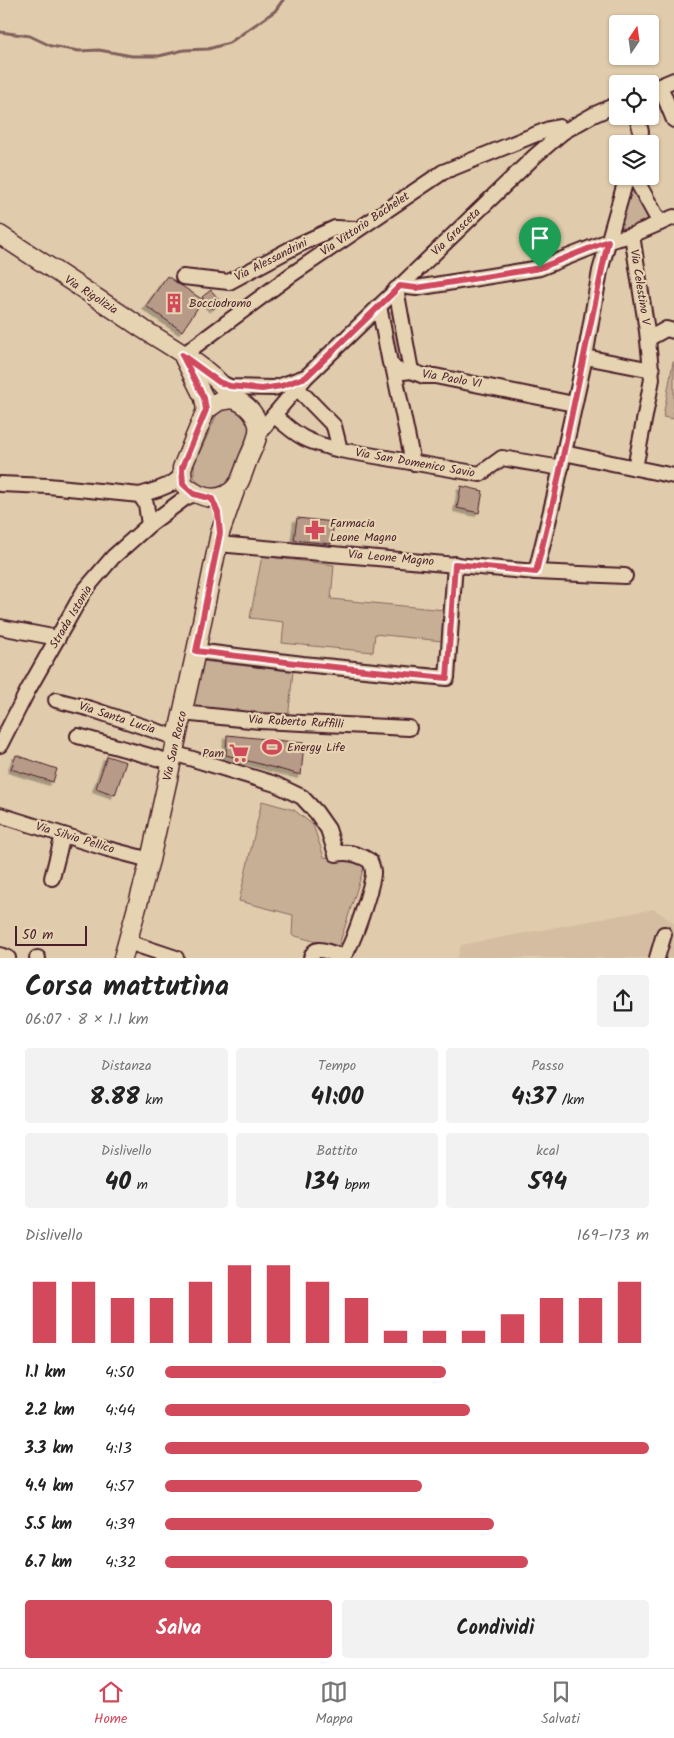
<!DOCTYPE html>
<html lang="it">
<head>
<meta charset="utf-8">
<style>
	:root { --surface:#fff; --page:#f2f2f2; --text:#222; --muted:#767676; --line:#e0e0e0; --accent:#d1495b }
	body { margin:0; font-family:Kalam,sans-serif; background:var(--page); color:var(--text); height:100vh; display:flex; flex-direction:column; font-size:19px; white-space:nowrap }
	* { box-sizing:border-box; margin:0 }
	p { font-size:16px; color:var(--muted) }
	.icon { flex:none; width:28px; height:28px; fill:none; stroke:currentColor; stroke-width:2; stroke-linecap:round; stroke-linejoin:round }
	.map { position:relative; height:958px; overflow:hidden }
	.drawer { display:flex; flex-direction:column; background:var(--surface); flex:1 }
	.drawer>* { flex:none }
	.needle { width:32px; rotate:13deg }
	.buttons { position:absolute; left:609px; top:15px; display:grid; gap:10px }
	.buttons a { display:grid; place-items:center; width:50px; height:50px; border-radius:5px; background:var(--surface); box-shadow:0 1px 4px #0004; font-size:25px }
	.scale { position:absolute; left:15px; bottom:12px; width:72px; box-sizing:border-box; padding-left:5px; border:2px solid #4a1f2b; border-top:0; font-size:14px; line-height:18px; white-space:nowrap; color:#4a1f2b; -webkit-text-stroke:4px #e6d3b1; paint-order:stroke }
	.pin { position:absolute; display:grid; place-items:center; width:42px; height:42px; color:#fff; margin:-51px -21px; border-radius:50% 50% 50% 0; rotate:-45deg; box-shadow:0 0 5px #0007 }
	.pin .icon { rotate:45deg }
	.round { display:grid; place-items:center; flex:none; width:52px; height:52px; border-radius:5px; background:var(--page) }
	.headline { display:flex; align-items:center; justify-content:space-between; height:85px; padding:0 25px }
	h1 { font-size:28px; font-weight:700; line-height:38px }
	.figures { display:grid; grid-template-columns:repeat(3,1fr); gap:8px; height:85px; padding:5px 25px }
	.figures div { display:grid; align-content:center; border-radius:5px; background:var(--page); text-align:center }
	.figures b { font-size:25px; font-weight:700 }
	.figures small { font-size:14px; font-weight:400 }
	.figures p { font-size:14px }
	.chart { height:140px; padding:10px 25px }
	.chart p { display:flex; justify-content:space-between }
	.chart svg { width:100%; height:90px; margin-top:5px; stroke:var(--accent); stroke-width:6 }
	.button { display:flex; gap:10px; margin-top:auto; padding:10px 25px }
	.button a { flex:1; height:58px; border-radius:5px; background:var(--accent); color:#fff; font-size:20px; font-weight:700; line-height:58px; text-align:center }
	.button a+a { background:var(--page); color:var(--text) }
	ul { padding:0 25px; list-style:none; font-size:16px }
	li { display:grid; grid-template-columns:80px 60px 1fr; align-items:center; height:38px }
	li i { height:12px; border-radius:6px; background:var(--accent) }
	.tab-bar { display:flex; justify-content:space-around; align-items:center; height:70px; border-top:1px solid var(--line); background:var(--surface); font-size:14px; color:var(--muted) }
	.tab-bar a { display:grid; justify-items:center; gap:2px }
	.tab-bar .active { color:var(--accent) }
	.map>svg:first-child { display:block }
	.built { fill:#d4bda1 }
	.green { fill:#c7af96; stroke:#886760 }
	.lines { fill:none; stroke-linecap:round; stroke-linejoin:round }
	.stream { stroke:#815f5b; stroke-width:3 }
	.building { fill:#b79b88; stroke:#4a1f2b; filter:url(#shadow) }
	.minor-casing { stroke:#4a1f2b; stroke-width:18 }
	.major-casing { stroke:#4a1f2b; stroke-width:21 }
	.minor { stroke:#e6d3b1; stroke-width:14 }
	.major { stroke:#e6d3b1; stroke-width:18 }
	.route-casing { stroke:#fff; stroke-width:10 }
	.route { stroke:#d1495b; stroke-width:6 }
	.labels { text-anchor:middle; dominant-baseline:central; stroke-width:4.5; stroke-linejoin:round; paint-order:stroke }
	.street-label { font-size:12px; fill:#4a1f2b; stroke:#e6d3b1 }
	.poi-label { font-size:12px; fill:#4a1f2b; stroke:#e6d3b1; text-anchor:start }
</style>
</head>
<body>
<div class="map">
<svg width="674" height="958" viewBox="0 0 674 958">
	<defs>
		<filter id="shadow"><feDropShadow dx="-3.5" dy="3.5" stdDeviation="0" flood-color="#0004"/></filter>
	</defs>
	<rect width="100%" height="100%" fill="#e0ccac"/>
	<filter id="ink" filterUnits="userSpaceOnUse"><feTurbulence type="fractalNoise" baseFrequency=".02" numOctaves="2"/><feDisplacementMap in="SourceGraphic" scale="10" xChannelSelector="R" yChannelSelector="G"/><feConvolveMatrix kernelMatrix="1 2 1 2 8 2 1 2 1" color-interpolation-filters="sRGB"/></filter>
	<g filter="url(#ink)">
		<!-- built -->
		<polygon class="built" points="654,909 674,923 674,958 457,958 461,945"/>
		<!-- green -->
		<g class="green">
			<polygon points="633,186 649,222 619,230"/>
			<polygon points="398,311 406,364 393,366 384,314"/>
			<polygon points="673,362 674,362 674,419 663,417"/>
			<polygon points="232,407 240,409 249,420 250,431 231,482 222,489 211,491 201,487 194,477 194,465 218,412"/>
			<polygon points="262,556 334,565 331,599 445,610 442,641 375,634 373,652 282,643 284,622 250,618"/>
			<polygon points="201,661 293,671 288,720 191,709"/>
			<polygon points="262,801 294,810 313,825 324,857 365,864 338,948 292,935 293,915 239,901"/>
		</g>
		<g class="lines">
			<!-- stream -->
			<polyline class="stream" points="0,32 30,36 51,46 79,51 99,50 132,56 159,56 184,50 208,49 229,43 275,11 283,0"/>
		</g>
		<!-- building -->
		<g class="building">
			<polygon points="167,276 203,300 182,331 146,306"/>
			<polygon points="211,290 221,302 213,309 202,297"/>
			<polygon points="461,486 483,491 479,513 457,508"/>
			<polygon points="297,518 334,522 331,544 294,540"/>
			<polygon points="227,735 304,743 301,775 226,755"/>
			<polygon points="16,755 57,769 53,782 11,769"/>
			<polygon points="107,756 126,762 115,795 96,788"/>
		</g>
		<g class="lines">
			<defs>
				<g id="minor">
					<polyline points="660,86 674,120"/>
					<polyline points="650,90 674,80"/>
					<polyline points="637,144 641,132 637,116"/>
					<polyline points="634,176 660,223"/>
					<polyline points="632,235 647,331 652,379 635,468"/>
					<polyline points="183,277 229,282 298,245 335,228 356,229"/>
					<polyline points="400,286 416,288 540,268 608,241 632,235 674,217"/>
					<polyline points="396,289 411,371"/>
					<polyline points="379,306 390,363 395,369 403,372 411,371 424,376 435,376 574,404"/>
					<polyline points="648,339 666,329 674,331"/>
					<polyline points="183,355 291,275 443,172 549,129 559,127 563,132"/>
					<polyline points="585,357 652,370"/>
					<polyline points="393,366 413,463"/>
					<polyline points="219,382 230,387 274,388 305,377"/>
					<polyline points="297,388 334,426 340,450 480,474 502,458 561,468"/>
					<path d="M274 415C299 438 307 442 340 450"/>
					<polyline points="258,434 306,377 535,156 563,132 593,115 618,104"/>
					<polyline points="564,453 674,476"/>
					<polyline points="0,484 48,486 140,495 159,489 171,484 182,476"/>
					<polyline points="140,495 146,504 149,525"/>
					<polyline points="218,544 536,572 625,576"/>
					<polyline points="536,572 555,494 585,357 600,271 627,176"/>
					<polyline points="0,627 58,638"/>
					<polyline points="196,651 303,664 447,678 455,564"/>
					<polyline points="56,700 91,709 177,738"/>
					<polyline points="182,713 260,721 409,728"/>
					<polyline points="78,736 171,762"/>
					<polyline points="0,745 28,690 84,591 113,557 149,525 185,498 194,494"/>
					<path d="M173 753 275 784 302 797 316 812 328 829 336 854C348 851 359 854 370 861 371 864 373 868 373 872 374 881 351 952 344 955 333 958 316 940 311 958"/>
					<polyline points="0,815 108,849 150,860"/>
					<polyline points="52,878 63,835"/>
					<polyline points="128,942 176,958"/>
					<polyline points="0,955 8,958"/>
					<polyline points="37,958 38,958"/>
					<polyline points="657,958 664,934"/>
				</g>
				<g id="major">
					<path d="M0 235C48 266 96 297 143 329 168 345 219 373 232 399 244 402 255 412 258 425 260 435 253 448 249 457 245 466 242 479 237 486 220 505 200 499 183 484L182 468 206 410 219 401 232 399"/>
					<polyline points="184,358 204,398 206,410"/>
					<polyline points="123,958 150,860 196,651 220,533 237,485"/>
				</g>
			</defs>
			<!-- minor casing -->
			<use href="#minor" class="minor-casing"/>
			<!-- major casing -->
			<use href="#major" class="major-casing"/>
			<!-- minor -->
			<use href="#minor" class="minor"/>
			<!-- major -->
			<use href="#major" class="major"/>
		</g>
	</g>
	<g class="lines" filter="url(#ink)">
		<defs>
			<polygon id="route" points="608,241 555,494 536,572 455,564 447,678 303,664 196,651 220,533 218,513 212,499 194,494 183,484 182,468 206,410 204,398 182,355 219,382 230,386 262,389 281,386 306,377 400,286 416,288 540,268"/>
		</defs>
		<!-- route casing -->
		<use href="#route" class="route-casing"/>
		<!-- route -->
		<use href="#route" class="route"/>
	</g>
	<!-- icons -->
	<defs>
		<symbol id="building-bare" viewBox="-9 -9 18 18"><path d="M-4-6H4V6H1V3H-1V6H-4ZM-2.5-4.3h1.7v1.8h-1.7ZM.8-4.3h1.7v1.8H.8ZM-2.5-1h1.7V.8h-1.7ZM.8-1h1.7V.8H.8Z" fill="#d1495b" stroke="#e6d3b1" stroke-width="2.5" paint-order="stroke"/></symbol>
		<symbol id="pharmacy-bare" viewBox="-9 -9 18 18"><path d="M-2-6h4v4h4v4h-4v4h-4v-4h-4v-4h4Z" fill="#d1495b" stroke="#e6d3b1" stroke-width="2.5" paint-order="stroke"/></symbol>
		<symbol id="stadium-bare" viewBox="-9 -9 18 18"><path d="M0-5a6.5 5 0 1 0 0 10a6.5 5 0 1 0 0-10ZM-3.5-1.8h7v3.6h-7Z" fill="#d1495b" stroke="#e6d3b1" stroke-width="2.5" paint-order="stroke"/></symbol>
		<symbol id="supermarket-bare" viewBox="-9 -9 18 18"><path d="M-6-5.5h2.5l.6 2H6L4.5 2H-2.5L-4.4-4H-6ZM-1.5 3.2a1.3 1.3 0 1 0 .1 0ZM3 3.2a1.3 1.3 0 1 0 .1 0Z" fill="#d1495b" stroke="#e6d3b1" stroke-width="2.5" paint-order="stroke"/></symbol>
	</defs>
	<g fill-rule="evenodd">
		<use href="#building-bare" x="160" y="289" width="28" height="28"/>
		<use href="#pharmacy-bare" x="301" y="516" width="28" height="28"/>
		<use href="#stadium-bare" x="258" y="733" width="28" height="28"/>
		<use href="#supermarket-bare" x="225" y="739" width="28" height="28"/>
	</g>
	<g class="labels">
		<!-- street labels -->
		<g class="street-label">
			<text transform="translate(365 224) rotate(-34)">Via Vittorio Bachelet</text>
			<text transform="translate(456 232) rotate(-44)">Via Grasceta</text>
			<text transform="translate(271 260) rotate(-27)">Via Alessandrini</text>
			<text transform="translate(640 287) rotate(81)">Via Celestino V</text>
			<text transform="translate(91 295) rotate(33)">Via Rigolizia</text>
			<text transform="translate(452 379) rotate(10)">Via Paolo VI</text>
			<text transform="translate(415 463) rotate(10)">Via San Domenico Savio</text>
			<text transform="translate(391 558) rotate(5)">Via Leone Magno</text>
			<text transform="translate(71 617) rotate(-59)">Strada Istonia</text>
			<text transform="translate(117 718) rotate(18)">Via Santa Lucia</text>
			<text transform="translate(296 722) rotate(3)">Via Roberto Ruffilli</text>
			<text transform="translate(175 746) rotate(-77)">Via San Rocco</text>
			<text transform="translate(75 838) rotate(17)">Via Silvio Pellico</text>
		</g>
		<!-- poi labels -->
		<g class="poi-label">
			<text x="189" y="303">Bocciodromo</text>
			<text x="330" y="523">Farmacia<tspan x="330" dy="14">Leone Magno</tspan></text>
			<text x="287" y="747">Energy Life</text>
			<text x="224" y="753" text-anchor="end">Pam</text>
		</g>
	</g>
</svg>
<div class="buttons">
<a><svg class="needle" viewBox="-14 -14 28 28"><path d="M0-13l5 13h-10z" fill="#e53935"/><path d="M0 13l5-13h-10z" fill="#767676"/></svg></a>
<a><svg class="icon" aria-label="locate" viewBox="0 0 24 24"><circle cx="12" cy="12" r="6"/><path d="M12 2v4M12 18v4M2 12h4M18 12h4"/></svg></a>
<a><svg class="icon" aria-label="layers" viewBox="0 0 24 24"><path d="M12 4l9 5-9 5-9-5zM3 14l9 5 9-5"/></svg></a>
</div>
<div class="scale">50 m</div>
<div class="pin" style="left:540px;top:268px;background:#1e9e55"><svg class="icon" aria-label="arrive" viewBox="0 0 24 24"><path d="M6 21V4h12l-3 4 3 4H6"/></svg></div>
</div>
<section class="drawer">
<div class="headline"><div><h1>Corsa mattutina</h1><p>06:07 · 8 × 1.1 km</p></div><a class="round"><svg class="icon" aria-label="share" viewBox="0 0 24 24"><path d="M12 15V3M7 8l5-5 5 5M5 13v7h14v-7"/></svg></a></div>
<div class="figures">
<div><p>Distanza</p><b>8.88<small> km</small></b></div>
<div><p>Tempo</p><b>41:00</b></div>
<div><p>Passo</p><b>4:37<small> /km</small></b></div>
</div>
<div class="figures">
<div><p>Dislivello</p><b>40<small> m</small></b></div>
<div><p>Battito</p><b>134<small> bpm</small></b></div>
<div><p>kcal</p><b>594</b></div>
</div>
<div class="chart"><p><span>Dislivello</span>169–173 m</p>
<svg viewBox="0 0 160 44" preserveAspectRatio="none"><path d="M5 44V14M15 44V14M25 44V22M35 44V22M45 44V14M55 44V6M65 44V6M75 44V14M85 44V22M95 44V38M105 44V38M115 44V38M125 44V30M135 44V22M145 44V22M155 44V14"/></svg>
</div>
<ul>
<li><b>1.1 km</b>4:50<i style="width:58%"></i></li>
<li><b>2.2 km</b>4:44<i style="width:63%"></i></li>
<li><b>3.3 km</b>4:13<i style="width:100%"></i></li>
<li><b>4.4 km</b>4:57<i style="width:53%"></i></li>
<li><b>5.5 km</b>4:39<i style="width:68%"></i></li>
<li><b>6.7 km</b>4:32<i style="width:75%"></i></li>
</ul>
<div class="button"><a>Salva</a><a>Condividi</a></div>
</section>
<nav class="tab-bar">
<a class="active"><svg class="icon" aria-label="home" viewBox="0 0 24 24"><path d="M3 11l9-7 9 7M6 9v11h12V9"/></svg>Home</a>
<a><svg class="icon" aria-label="map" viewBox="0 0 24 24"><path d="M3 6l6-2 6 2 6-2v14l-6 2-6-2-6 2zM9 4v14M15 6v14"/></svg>Mappa</a>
<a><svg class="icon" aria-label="saved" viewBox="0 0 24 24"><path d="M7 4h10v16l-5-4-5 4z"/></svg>Salvati</a>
</nav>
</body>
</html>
